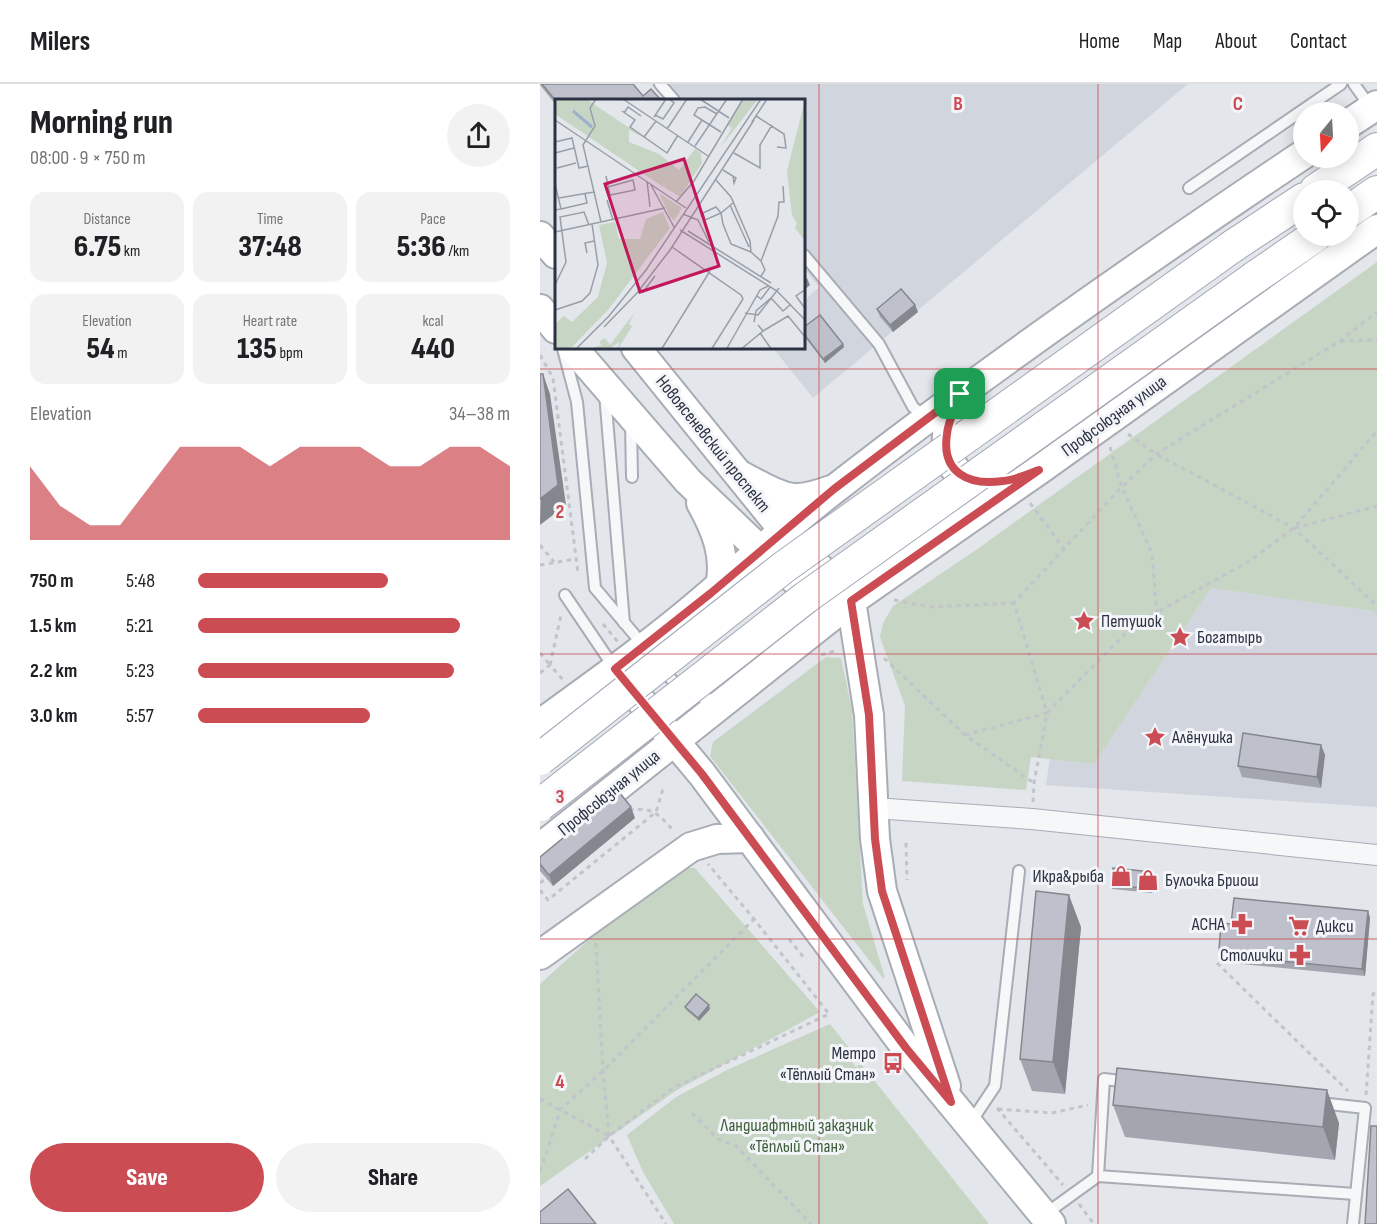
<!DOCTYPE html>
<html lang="en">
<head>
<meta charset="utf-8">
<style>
	:root { --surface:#fff; --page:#f2f2f2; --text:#202124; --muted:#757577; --line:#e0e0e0; --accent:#cc4c54 }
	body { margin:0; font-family:"Sofia Sans Condensed",sans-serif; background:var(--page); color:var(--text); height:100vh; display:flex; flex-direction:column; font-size:22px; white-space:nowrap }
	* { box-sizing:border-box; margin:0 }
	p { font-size:20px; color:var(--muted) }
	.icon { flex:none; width:33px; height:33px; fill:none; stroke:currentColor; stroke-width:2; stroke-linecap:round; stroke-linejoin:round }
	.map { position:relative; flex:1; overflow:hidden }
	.sheet { display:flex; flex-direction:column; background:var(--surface); width:540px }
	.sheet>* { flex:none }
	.needle { width:39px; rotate:198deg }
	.controls { position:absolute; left:753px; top:18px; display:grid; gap:12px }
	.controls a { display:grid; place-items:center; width:66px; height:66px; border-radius:50%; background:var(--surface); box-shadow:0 3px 15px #0003; font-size:30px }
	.pin { position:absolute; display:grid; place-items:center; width:51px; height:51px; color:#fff; margin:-26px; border-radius:12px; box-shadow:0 3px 9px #0006 }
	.round { display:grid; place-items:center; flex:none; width:63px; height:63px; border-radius:32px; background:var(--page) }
	.summary { display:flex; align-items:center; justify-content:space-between; height:102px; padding:0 30px }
	h1 { font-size:33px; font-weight:800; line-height:45px }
	.figures { display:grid; grid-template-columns:repeat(3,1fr); gap:9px; height:102px; padding:6px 30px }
	.figures div { display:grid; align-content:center; border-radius:15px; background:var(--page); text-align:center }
	.figures b { font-size:30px; font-weight:800 }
	.figures small { font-size:16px; font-weight:400 }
	.figures p { font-size:16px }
	.chart { height:168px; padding:12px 30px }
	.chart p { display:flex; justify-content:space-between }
	.chart svg { width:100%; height:108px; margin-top:6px; fill:var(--accent); opacity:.7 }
	.button { display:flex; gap:12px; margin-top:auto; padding:12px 30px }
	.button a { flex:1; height:69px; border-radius:36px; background:var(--accent); color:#fff; font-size:24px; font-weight:800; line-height:69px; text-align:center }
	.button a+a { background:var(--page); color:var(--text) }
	ul { padding:0 30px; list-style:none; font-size:20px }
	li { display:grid; grid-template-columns:96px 72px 1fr; align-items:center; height:45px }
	li i { height:15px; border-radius:8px; background:var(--accent) }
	header { display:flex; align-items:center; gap:36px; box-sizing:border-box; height:84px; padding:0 30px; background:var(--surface); border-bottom:2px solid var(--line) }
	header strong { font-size:28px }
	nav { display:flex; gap:33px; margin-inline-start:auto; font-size:21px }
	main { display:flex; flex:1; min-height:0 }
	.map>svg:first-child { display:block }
	.built { fill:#d1d5dd }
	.green { fill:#c7d5c5 }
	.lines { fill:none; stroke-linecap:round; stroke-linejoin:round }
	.lane-casing { stroke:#a8acb5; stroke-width:14 }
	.street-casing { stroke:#a8acb5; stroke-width:22 }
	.secondary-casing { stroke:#a8acb5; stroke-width:32 }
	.primary-casing { stroke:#a3a9b7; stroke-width:34 }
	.path { stroke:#c1c4ca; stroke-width:3; stroke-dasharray:4.5 4.5; stroke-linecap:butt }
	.lane { stroke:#f6f7f9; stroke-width:10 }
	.street { stroke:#f6f7f9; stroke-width:20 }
	.secondary { stroke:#fff; stroke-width:28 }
	.primary { stroke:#fff; stroke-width:32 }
	.primary-bridge-casing { stroke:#a3a9b7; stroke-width:34; stroke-linecap:butt }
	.primary-bridge { stroke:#fff; stroke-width:32 }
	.wall { fill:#a3a6af }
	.shaded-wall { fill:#85878e }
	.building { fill:#bec1cb; stroke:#85878e; stroke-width:1.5 }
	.route-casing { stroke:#fff; stroke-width:12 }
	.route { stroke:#cc4c54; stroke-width:8 }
	.grid { fill:none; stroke:#cc4c54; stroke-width:1.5; stroke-opacity:0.55 }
	.labels { text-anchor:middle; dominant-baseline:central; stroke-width:6; stroke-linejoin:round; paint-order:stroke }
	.street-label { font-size:18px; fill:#2b3243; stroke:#f3f5f8 }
	.poi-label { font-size:18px; fill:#2b3243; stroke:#f3f5f8; text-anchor:start }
	.park-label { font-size:18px; fill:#3d5f39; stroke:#f3f5f8 }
	.inset-river { fill:none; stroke:#9fb0ca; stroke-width:3 }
	.inset-road { fill:none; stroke:#999ea8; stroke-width:1.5 }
	.view { fill:#c2185b; fill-opacity:0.15; stroke:#c2185b; stroke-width:3 }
	.inset-edge { fill:none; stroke:#2b3243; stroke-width:3 }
	.grid-label { font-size:20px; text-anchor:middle; font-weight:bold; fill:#cc4c54; stroke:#f3f5f8; stroke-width:6; stroke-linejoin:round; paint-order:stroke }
</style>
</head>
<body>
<header>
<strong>Milers</strong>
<nav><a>Home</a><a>Map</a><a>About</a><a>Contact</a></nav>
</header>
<main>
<section class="sheet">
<div class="summary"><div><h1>Morning run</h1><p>08:00 · 9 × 750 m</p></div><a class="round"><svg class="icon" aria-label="share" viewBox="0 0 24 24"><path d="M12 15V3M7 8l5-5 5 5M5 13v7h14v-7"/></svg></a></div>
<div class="figures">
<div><p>Distance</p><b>6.75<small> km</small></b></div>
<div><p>Time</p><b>37:48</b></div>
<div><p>Pace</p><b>5:36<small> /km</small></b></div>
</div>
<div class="figures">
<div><p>Elevation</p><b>54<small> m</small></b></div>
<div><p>Heart rate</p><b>135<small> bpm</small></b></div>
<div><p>kcal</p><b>440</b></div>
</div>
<div class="chart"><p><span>Elevation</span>34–38 m</p>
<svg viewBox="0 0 160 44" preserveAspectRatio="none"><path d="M0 44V14L10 30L20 38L30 38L40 22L50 6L60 6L70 6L80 14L90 6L100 6L110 6L120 14L130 14L140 6L150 6L160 14V44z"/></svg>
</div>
<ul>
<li><b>750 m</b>5:48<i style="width:61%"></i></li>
<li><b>1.5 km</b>5:21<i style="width:84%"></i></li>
<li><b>2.2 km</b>5:23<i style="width:82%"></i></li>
<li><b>3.0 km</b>5:57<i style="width:55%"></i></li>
</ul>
<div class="button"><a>Save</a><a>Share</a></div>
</section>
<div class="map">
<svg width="837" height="1140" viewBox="0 0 837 1140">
	<rect width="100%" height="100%" fill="#e3e6eb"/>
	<!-- built -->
	<g class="built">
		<polygon points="111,0 648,0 273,314 233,264 264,264 264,217 279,203 264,184 264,16 124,16"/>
		<polygon points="671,504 834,527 837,530 837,723 506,701 510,675 554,680"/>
	</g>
	<!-- green -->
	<g class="green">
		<polygon points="837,178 837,530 833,527 671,504 554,680 491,673 486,706 362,697 365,622 340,553 343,539 353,522 436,466"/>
		<polygon points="286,573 301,574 312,626 323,820 345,894 343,894 170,672 173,658"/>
		<polygon points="146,784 155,784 280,928 137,1006 0,1102 0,900 52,853"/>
		<polygon points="290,940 314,970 309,974 316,983 321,980 449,1140 134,1140 103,1088 87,1051 136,1013 189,985"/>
	</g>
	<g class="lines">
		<defs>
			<g id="lane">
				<polyline points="120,0 134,16"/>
				<polyline points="814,0 831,24"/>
				<polyline points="649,104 801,0"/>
				<polyline points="264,171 339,260 373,323 386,334"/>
				<polyline points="23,265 37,318 55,504 104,562"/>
				<polyline points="65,310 84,539"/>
				<polyline points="91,340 92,393"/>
				<polyline points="25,511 75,585"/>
				<path d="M121 584C140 606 148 612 178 617"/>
				<polyline points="589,998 564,995 558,1092 815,1110"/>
				<polyline points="780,1019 825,1024 813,1140"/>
				<polyline points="431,1038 455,1002 479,787"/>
				<polyline points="504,1131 558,1092"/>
			</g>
			<polyline id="street" points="334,724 492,735 837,771"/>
			<g id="secondary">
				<polyline points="808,40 837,21"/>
				<polyline points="0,152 16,170"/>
				<polyline points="0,225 16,245"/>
				<polyline points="33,264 148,397 221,467 260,500 285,514 294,515"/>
				<polyline points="96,264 244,447 305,511"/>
				<path d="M420 310C416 323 408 338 407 351 404 382 421 400 452 398"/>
				<path d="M202 392C218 400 237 413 254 414 267 415 280 410 291 406"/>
				<path d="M161 419C175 444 187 472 180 501"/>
				<polyline points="311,517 329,631 335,755 342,807 406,1002"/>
				<polyline points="76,587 162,690 366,964 511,1140"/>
				<path d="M0 640C58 598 117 556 171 509 212 474 253 437 296 404 447 286 604 177 764 70"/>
				<polyline points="0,764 311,517 499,386 837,145"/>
				<polyline points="0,871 151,763 177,755 210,754"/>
			</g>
			<g id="primary">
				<polyline points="776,106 837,65"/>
				<polyline points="808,128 837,108"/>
				<polyline points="693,162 764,115"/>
				<polyline points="714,194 775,152"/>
			</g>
		</defs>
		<!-- lane casing -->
		<use href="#lane" class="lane-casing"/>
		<!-- street casing -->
		<use href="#street" class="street-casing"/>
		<!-- secondary casing -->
		<use href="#secondary" class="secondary-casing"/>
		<!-- primary casing -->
		<use href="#primary" class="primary-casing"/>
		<!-- path -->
		<g class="path">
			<polyline points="800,257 837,256"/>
			<polyline points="0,271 13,294 38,489"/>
			<polyline points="588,350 616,370 754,444 837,522"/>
			<polyline points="570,363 582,404 612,469 617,528"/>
			<polyline points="490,419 524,465"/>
			<polyline points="755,444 837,422"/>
			<polyline points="0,461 14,478"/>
			<polyline points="0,481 36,475"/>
			<polyline points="354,516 391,523 474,519"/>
			<polyline points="63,540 78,558"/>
			<polyline points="0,569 10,581"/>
			<polyline points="281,571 298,566"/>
			<polyline points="344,574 425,651 494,699"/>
			<polyline points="10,581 21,531"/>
			<polyline points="0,589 10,581 24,597"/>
			<polyline points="425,651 507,629 474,519 574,411 616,370 800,257 837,228"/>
			<polyline points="493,718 494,699 507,629 594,541 708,478 754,444 837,347"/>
			<path d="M89 726C114 723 118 730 134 747"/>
			<polyline points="366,759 367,796"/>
			<polyline points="0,799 8,793"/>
			<polyline points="0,806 8,816 116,728 123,705"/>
			<polyline points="249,855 265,875"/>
			<polyline points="56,859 63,987 69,1052 126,1140"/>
			<polyline points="677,879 808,1007"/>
			<polyline points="826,1011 833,910 837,907"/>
			<polyline points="0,1015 69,1052"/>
			<polyline points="457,1024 523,1101"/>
			<polyline points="458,1025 512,1029 548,1021"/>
			<polyline points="152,1029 178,1055 196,1062 271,1140"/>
			<polyline points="45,1075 69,1052 133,1004 289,930 214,835 168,780"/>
			<polyline points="0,1087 21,1025 63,987 214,835"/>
			<polyline points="539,1120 554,1140"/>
		</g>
		<!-- lane -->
		<use href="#lane" class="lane"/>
		<!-- street -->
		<use href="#street" class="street"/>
		<!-- secondary -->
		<use href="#secondary" class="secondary"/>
		<!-- primary -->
		<use href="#primary" class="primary"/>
		<defs>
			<g id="primary-bridge">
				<polyline points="0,675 244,483 693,162"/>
				<polyline points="0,721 265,514 714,194"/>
			</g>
		</defs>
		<!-- primary-bridge casing -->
		<use href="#primary-bridge" class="primary-bridge-casing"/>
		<!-- primary-bridge -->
		<use href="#primary-bridge" class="primary-bridge"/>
	</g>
	<!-- wall -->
	<g class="wall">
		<polygon points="0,0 93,0 103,12 121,16 16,16 16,21 0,1"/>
		<polygon points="375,221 378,228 353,248 340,233 337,225"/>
		<polygon points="264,243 304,263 285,279 264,252"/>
		<polygon points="781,661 785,671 781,704 702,693 698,682"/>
		<polygon points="95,734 13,802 0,787 0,773"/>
		<polygon points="614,791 612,809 572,805 571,801"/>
		<polygon points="828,827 830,834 825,892 691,879 689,874 681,874 679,866 691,840"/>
		<polygon points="541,843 525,1010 492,1007 480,975"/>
		<polygon points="145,923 170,925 159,937 146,926"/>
		<polygon points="573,1021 799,1039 795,1076 585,1053"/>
	</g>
	<!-- shaded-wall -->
	<g class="shaded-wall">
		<polygon points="267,194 270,201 264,206 264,196"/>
		<polygon points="375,221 378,228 353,248 350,241"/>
		<polygon points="303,260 304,263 285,279 283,275"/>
		<polygon points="3,290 10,310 26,421 0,441"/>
		<polygon points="781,661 785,671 781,704 777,693"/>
		<polygon points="91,723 95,734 13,802 9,791"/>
		<polygon points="612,788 614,791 612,809 611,805"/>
		<polygon points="529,811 541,843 525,1010 513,978"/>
		<polygon points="828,827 830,834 825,892 822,885"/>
		<polygon points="169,921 170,925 159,937 158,934"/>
		<polygon points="787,1006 799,1039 795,1076 783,1043"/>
	</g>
	<!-- building -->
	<g class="building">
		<polygon points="2,0 93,0 103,12 111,5 121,16 16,17"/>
		<polygon points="361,205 375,221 350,241 337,225"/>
		<polygon points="280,231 303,260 283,275 264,250 264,243"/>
		<polygon points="0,290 3,290 18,401 0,415"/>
		<polygon points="703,649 781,661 777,693 698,682"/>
		<polygon points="79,708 91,723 9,791 0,780 0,773"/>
		<polygon points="573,784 612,788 611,805 571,801"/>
		<polygon points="496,807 529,811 513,978 480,975"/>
		<polygon points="694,814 828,827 822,885 688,872 688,867 679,866 681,839 691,840"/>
		<polygon points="156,910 169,921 158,934 145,923"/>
		<polygon points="577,984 787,1006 783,1043 573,1021"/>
		<polygon points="831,1042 837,1042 837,1140 825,1140"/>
		<polygon points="28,1105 56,1140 0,1140 0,1128"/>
	</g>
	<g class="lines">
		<defs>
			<path id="route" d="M420 310C416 323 408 337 407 350 401 389 429 402 463 397 475 396 488 390 499 386L311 517 329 631 335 755 342 807 411 1018 366 964 162 690 75 585 171 509 294 405Z"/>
		</defs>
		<!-- route casing -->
		<use href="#route" class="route-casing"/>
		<!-- route -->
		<use href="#route" class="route"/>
	</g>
	<!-- grid -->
	<path class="grid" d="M279 0V1140M558 0V1140M0 285H837M0 570H837M0 855H837"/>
	<!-- icons -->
	<defs>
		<symbol id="sight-bare" viewBox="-9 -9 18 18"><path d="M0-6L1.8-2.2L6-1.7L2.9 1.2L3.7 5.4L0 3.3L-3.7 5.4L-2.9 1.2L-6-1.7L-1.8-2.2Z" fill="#cc4c54" stroke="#f3f5f8" stroke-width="2.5" paint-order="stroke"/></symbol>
		<symbol id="shop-bare" viewBox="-9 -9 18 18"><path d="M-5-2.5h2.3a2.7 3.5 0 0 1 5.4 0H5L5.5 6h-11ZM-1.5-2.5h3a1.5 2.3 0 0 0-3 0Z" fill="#cc4c54" stroke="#f3f5f8" stroke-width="2.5" paint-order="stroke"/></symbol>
		<symbol id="pharmacy-bare" viewBox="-9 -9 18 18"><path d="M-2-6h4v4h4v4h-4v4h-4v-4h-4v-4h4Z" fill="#cc4c54" stroke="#f3f5f8" stroke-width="2.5" paint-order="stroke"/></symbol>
		<symbol id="supermarket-bare" viewBox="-9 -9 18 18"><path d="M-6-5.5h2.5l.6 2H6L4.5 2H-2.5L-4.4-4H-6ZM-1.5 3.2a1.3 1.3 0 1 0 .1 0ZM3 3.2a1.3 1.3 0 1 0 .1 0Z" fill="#cc4c54" stroke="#f3f5f8" stroke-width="2.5" paint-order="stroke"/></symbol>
		<symbol id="bus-bare" viewBox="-9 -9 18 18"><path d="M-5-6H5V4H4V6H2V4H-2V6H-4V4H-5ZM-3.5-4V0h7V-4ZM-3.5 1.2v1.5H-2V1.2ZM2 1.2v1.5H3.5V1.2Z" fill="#cc4c54" stroke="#f3f5f8" stroke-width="2.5" paint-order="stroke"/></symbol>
	</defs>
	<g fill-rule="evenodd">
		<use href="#sight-bare" x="529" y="522" width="30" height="30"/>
		<use href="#sight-bare" x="625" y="538" width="30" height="30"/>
		<use href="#sight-bare" x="600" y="638" width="30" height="30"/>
		<use href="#shop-bare" x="566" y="777" width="30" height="30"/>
		<use href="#shop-bare" x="593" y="781" width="30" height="30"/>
		<use href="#pharmacy-bare" x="687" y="825" width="30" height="30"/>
		<use href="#supermarket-bare" x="744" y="827" width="30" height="30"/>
		<use href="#pharmacy-bare" x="745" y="856" width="30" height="30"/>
		<use href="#bus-bare" x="338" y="964" width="30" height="30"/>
	</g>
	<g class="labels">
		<!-- street labels -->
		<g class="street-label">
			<text transform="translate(574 332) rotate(-36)">Профсоюзная улица</text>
			<text transform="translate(173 360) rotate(51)">Новоясеневский проспект</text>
			<text transform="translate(69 709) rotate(-39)">Профсоюзная улица</text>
		</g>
		<!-- poi labels -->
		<g class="poi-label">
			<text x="561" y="537">Петушок</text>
			<text x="657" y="553">Богатырь</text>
			<text x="632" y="653">Алёнушка</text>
			<text x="564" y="792" text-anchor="end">Икра&amp;рыба</text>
			<text x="625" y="796">Булочка Бриош</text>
			<text x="685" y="840" text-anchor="end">АСНА</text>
			<text x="776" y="842">Дикси</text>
			<text x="743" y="871" text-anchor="end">Столички</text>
			<text x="336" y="969" text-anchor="end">Метро<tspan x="336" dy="21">«Тёплый Стан»</tspan></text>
		</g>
		<!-- park labels -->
		<g class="park-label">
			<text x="257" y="1041">Ландшафтный заказник<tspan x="257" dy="21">«Тёплый Стан»</tspan></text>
		</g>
	</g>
	<!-- overview -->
	<g transform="translate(15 15)">
		<rect width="250" height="250" fill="#e3e6eb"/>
		<path d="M0 0H31L88 38 74 31V43L104 55 124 71 140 50 146 54 147 64 125 98 109 88 114 82 108 88 0 15ZM189 0H203L165 49 177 29 172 26ZM250 1V142L240 129 242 124 237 116 232 72ZM104 94 127 109 119 122 115 118ZM108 113 115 129 53 211 15 250 0 251V225L9 217 17 223 43 198 52 164 44 126 60 123 64 140H85L91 120ZM79 214 74 225 77 227 85 214 63 250 64 243 54 250H34L47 246 44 243 50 239 55 246Z" fill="#c7d5c5"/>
		<path class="inset-river" d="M18 12 37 28"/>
		<path class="inset-road" d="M41 0 35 9 40 27 28 46 46 123M68 0 153 57M145 0 174 19M67 12 80 21 75 28 112 54 123 36M69 14 73 8 86 17M162 15 150 8 143 9 139 16 166 33M100 16 108 20 119 4 114 0M201 17 229 35 231 49 222 48M99 18 111 0M0 21 131 109M197 23 212 0M112 30 132 0M89 38 101 22M0 43 17 39 24 69 33 67M133 43 147 21M140 47 172 0M0 54 19 49M179 54 205 69V46L217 26M2 69 21 64M168 71 181 79 179 84 178 77M51 77 55 96 80 91 78 81 53 88M161 81 176 98 195 142 196 153 176 145 168 125 166 114 178 104M92 82 95 108M96 86 119 128M4 99 39 93M52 101 58 121M121 103 139 82 188 0M175 106 194 148M161 108 166 114 150 121 148 114ZM6 110 32 104 30 95M0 111 6 110 0 85M128 115 143 121 154 143M125 131 222 192 251 222M133 132 216 184M0 133 110 109M117 148 186 196 188 200 156 251M196 153 206 162 210 171 206 177M32 154 30 144 39 142M206 162 223 117 224 103H229L228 87M0 186 11 163 5 118 29 113 34 126M85 190 88 193 100 177M202 197 206 200 215 188M249 208 241 197 251 190M0 211 27 202 35 194 43 166 37 125M190 214 203 216 224 189M199 223 201 212 216 199 228 212 236 205M49 228 82 194 115 151 199 21M208 232 233 217 251 239M205 234 217 251M20 251 54 217 91 171 206 0M106 251 155 172M171 251 205 191 213 187M185 251 208 232 203 226"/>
		<path class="view" d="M129 60 164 167 85 193 50 85Z"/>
		<rect width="250" height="250" class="inset-edge"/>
	</g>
	<g class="grid-label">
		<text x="418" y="26">B</text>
		<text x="698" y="26">C</text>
		<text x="20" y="434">2</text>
		<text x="20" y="719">3</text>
		<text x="20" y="1004">4</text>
	</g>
</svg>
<div class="controls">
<a><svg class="needle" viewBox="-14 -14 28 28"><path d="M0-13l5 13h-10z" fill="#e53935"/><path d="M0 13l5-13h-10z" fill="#757577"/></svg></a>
<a><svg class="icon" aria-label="locate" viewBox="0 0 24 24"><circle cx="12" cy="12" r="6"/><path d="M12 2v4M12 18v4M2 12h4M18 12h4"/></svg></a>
</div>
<div class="pin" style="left:420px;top:310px;background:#1e9e55"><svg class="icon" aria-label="arrive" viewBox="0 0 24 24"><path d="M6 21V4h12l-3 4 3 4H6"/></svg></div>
</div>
</main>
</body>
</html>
